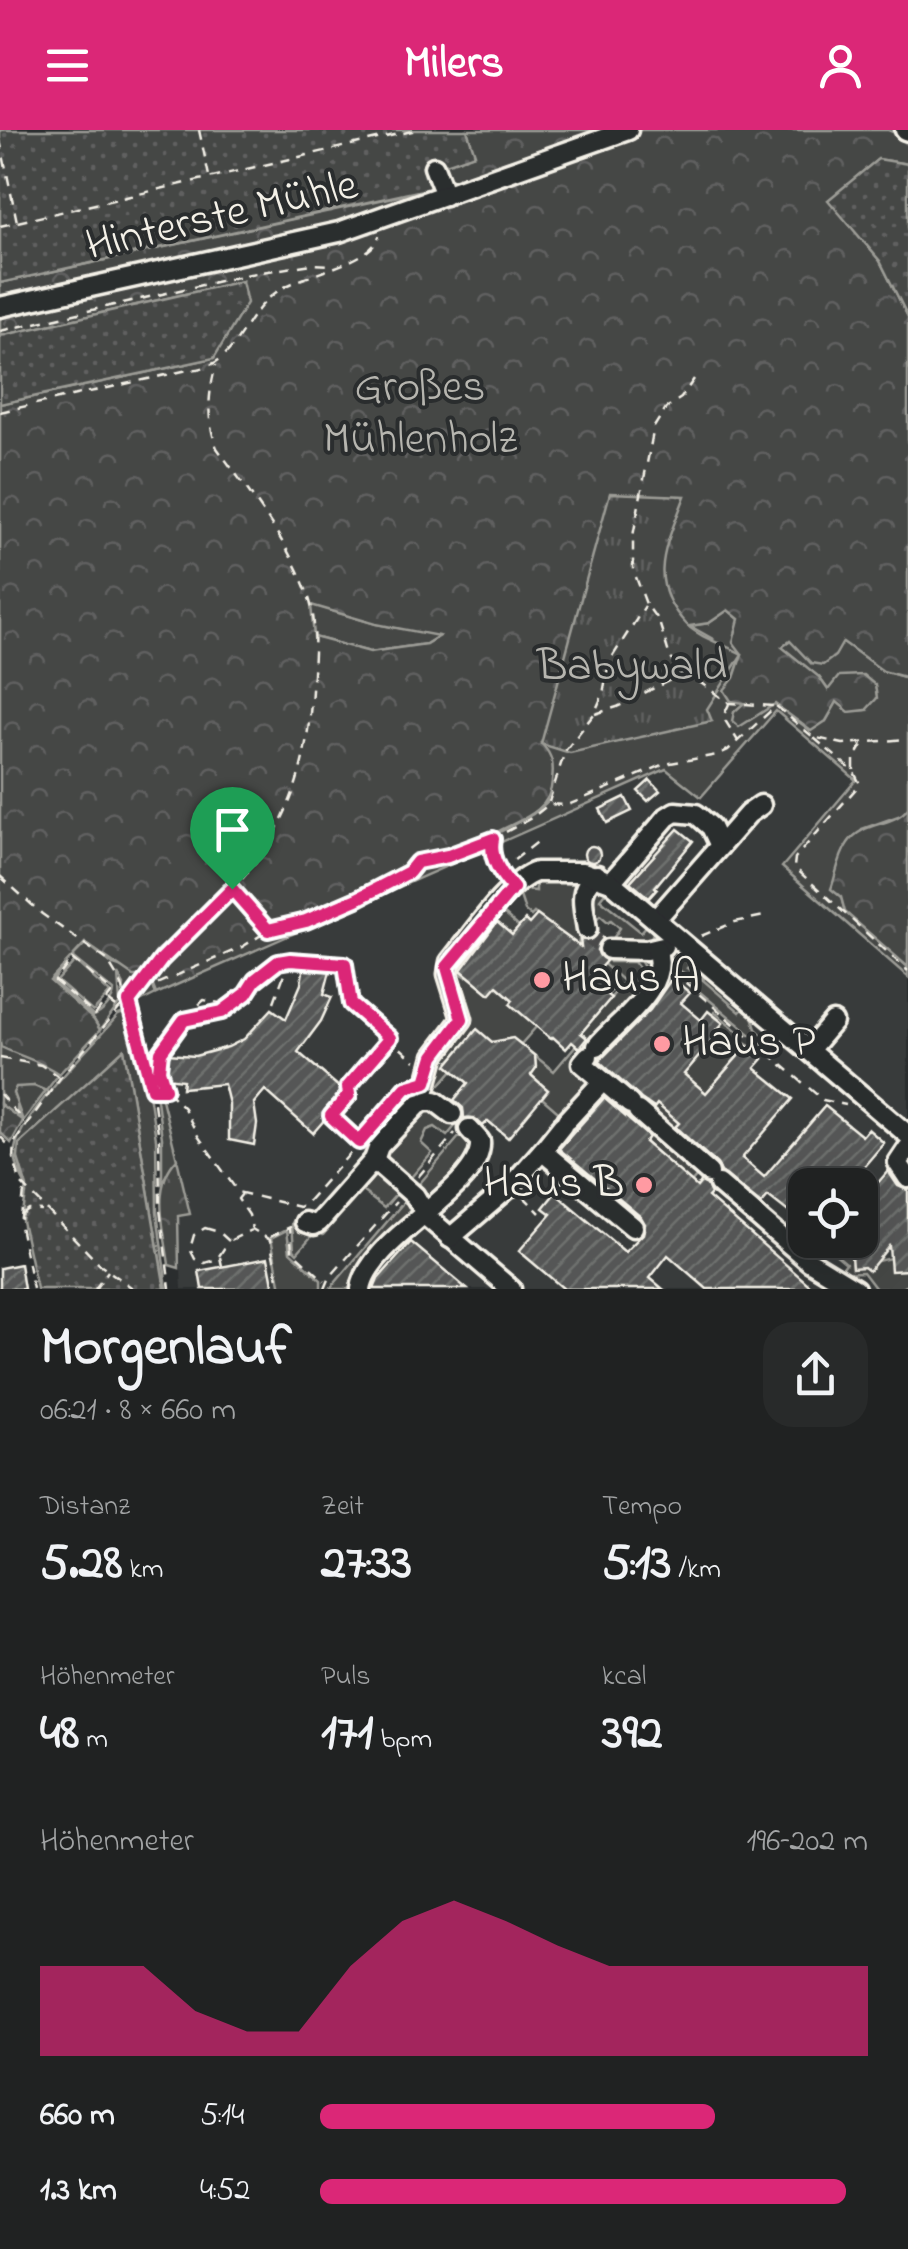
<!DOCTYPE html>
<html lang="de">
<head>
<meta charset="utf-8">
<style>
	:root { --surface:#202222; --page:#282a2a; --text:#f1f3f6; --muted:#a2a4a5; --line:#3d3f40; --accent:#db2777 }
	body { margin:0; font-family:"Indie Flower",sans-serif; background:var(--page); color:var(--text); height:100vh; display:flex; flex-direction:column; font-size:38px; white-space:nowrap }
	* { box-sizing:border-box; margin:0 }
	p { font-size:32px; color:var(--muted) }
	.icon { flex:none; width:55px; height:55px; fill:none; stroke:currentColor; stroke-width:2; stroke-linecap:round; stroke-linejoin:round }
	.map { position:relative; height:1159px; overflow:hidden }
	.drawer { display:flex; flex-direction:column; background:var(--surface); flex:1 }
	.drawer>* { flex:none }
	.controls { position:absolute; left:788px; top:1038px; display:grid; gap:20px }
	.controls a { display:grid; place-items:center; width:90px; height:90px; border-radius:20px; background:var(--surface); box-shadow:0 10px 40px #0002,0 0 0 2px var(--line); font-size:50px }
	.pin { position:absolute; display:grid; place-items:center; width:85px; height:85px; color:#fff; margin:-102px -42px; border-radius:50% 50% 50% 0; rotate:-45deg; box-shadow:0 0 10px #0007 }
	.pin .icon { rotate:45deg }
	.round { display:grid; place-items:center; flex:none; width:105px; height:105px; border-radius:30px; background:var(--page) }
	.summary { display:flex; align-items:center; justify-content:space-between; height:170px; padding:0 40px }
	h1 { font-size:55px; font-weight:700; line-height:75px }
	.metrics { display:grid; grid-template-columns:repeat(3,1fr); gap:15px; height:170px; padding:10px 40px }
	.metrics div { display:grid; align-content:center }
	.metrics b { font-size:50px; font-weight:700 }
	.metrics small { font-size:28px; font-weight:400 }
	.metrics p { font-size:28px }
	.chart { height:280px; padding:20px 40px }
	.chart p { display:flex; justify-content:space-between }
	.chart svg { width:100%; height:180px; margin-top:10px; fill:var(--accent); opacity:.7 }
	ul { padding:0 40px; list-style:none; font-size:32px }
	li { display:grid; grid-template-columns:160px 120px 1fr; align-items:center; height:75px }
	li i { height:25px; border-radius:12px; background:var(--accent) }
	header { display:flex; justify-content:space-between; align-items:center; height:130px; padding:0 40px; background:var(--accent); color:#fff; font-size:45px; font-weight:700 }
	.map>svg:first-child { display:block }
	.built { fill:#373a3a; fill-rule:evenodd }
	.grass { fill:#444645; stroke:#9c9c96; stroke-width:2.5 }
	.forest { fill:url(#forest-crowns); stroke:#9c9c96; stroke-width:2.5; fill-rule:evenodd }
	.park { fill:url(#park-tufts); stroke:#9c9c96; stroke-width:2.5 }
	.garden { fill:url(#garden-dots); stroke:#9c9c96; stroke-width:2.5 }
	.building { fill:url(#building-hatch); stroke:#f4f1e8; stroke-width:2.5 }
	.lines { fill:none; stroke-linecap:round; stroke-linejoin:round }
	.minor-tunnel { stroke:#484a4a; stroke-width:18; stroke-dasharray:18 9; stroke-linecap:butt }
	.minor-casing { stroke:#f4f1e8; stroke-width:25 }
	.path { stroke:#f4f1e8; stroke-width:2.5; stroke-dasharray:10 8; stroke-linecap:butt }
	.minor { stroke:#2a2d2e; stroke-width:18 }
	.route-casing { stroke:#fff; stroke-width:20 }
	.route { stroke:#db2777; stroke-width:12 }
	.poi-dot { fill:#ff9aa2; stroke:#2a2d2e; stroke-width:4 }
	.labels { text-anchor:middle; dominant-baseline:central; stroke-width:8; stroke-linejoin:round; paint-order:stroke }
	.street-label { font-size:45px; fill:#f4f1e8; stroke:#2a2d2e }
	.park-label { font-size:45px; fill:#b6b5af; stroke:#2a2d2e }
	.poi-label { font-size:45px; fill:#f4f1e8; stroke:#2a2d2e; text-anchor:start }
</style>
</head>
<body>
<header><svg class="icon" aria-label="menu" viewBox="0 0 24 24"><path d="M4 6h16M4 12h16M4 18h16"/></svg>Milers<svg class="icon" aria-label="person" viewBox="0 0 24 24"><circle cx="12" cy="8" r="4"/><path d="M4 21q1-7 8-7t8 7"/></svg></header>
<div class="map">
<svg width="908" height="1159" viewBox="0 0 908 1159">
	<defs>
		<pattern id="forest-crowns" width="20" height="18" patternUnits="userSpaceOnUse" patternTransform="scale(2.5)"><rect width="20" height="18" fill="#444645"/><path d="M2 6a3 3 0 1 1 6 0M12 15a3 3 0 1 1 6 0" fill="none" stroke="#606160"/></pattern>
		<pattern id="park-tufts" width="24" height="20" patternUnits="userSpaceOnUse" patternTransform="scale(2.5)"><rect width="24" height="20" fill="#444645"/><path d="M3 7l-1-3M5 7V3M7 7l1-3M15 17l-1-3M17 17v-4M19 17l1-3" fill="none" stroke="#606160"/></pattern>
		<pattern id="garden-dots" width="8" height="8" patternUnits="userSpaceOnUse" patternTransform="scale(2.5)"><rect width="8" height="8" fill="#444645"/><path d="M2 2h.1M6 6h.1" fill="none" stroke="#606160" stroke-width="1.8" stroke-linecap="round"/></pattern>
		<pattern id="building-hatch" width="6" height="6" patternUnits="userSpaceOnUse" patternTransform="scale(2.5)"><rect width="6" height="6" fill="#555756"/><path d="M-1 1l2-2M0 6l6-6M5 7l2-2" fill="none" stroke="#6e706e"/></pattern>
	</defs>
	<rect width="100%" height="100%" fill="#2a2d2e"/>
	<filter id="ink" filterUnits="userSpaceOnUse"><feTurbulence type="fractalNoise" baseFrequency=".01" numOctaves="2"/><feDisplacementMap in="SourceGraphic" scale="20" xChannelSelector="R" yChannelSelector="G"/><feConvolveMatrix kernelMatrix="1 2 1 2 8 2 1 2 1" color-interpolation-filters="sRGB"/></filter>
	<g filter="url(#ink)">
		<!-- built -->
		<path class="built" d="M775 581 856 650 782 737 908 847V1159H182L178 1085 190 1084 138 872 666 639 702 667ZM805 1055H860V1110H805Z"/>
		<!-- grass -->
		<g class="grass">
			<polygon points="310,474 376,494 440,505 426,514 370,522 314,507"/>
			<polygon points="728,480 739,489 742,524 734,548 775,573 826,591 837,571 849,581 866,580 829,561 819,547 781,517 791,511 811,533 842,511 883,541 908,548 908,678 904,684 862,699 841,767 845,782 908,837 908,847 782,737 856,650 776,581 701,667 666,639 488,718 487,709 533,684 547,672 541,614 688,496 709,493"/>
			<polygon points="536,749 576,754 581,800 578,815 534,783 531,786 525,781 518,760 526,756 528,760 536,761"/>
			<polygon points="597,754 608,759 600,769 641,802 648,794 653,803 649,812 621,813 614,807 620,798 611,790 608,792 600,785 596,790 590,786 589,760"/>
			<polygon points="501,781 519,797 512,805 494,790 457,836 489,863 497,856 513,870 511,874 537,896 521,914 512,908 499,911 495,915 477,900 447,934 453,940 440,955 433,951 441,931 468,893 453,839 467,847 455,835"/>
			<path d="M86 813 113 835 149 846 156 864 138 873 159 957 154 953 132 871 122 875 124 855 118 844 120 873 100 900 94 890 50 851 67 832 53 851 93 886C102 884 114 870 114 861L72 827Z"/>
			<polygon points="676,825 695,829 687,838 696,845 705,837 692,854 683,847 685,844 667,833"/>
			<polygon points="609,826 610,832 634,832 638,837 635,847 638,852 644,847 645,839 641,832 657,832 673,846 607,925 581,903 624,852 596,827"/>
			<polygon points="75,831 110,863 93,882 57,851"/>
			<polygon points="709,840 703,850 740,882 748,873 756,899 771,914 768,919 694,857"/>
			<polygon points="715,882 743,906 741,910 762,922 759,926 746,916 706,963 684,944 717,905 715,902 723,893 713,884"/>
			<path d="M124 883 148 957 156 1009 157 1082 167 1159H165L124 920 19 1014 18 1028 27 1057C21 1047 14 1031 15 1019 20 984 94 915 118 885Z"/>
			<polygon points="0,912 2,917 41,932 59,944 46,961 34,956 17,968 17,981 23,992 0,974"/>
			<polygon points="576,915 631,962 623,971 597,955 565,988 542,968 548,960 531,945 536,938 535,926 554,941"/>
			<polygon points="160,961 177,1029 162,1052 162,1008 156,962"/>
			<polygon points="657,974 679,993 674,1000 710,1031 691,1053 645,1012 652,1002 642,993"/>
			<polygon points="434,980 456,995 447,1006 435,997 427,1000 421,1013 432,1023 407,1052 386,1034 384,1020 417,982"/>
			<polygon points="465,1000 476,1017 436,1070 427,1069 415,1059"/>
			<polygon points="376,1041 400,1060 384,1078 362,1061 323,1105 316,1101 297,1123 294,1120 292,1093 295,1088 301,1095"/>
			<polygon points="408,1067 411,1074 409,1084 356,1145 349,1159 330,1159"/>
			<polygon points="287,1100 290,1122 321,1150 321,1159 281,1159 271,1108"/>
			<polygon points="814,1110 834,1110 851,1125 852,1137 890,1128 908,1140 908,1155 900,1159 876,1159 863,1142 839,1143 846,1133 821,1112"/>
		</g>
		<!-- forest -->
		<g class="forest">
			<path d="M467 0H888L908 8V34L878 29 829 70 880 131 908 187V548L883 541 843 512 835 526 823 535 811 533 790 511 782 517 819 547 828 560 839 546 863 545 875 555 877 568 866 580 849 582 837 572 826 591 811 601 775 574 739 597 732 591 734 582 744 573 731 571 724 560 734 548 742 524 733 512 739 489 728 480 709 493 690 496 713 509 541 613C553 626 554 635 552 651 550 687 511 691 487 708L488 718 156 864 149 846H133L85 813 50 851 94 890 100 900 59 944C41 931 21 927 1 917L0 912V274L214 228 242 151 0 206V153L435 58 430 39 474 24ZM311 475 376 494 439 506 426 514 370 522 314 507Z"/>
			<path d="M908 678V837L845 782 841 767 831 759C836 745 839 725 848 713 862 691 894 697 908 678Z"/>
			<polygon points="34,956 46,961 23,991 13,963 16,957"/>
			<polygon points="0,974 23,991 11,1013 0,1002"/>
			<path d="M177 1029 190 1084 178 1086 179 1138 169 1135C165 1102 150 1056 177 1029Z"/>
		</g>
		<!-- park -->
		<path class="park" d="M610 363 685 366C667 414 644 451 687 495 700 508 726 515 742 524L707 579 712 591 570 623 541 614Z"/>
		<!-- garden -->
		<g class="garden">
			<polygon points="0,0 467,0 475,24 431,39 436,57 0,153"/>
			<polygon points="878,29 908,34 908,187 880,131 828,70"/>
			<polygon points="242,151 247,173 214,228 0,274 0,206"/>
			<polygon points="124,919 165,1159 37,1159 22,1091 27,1057 18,1028 19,1014"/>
		</g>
		<!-- building -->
		<g class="building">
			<polygon points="650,650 660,661 648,671 638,661"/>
			<polygon points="625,667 632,681 607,693 600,679"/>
			<polygon points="678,699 693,711 655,757 657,759 649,768 630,752"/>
			<circle cx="592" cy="724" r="8"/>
			<polygon points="537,785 581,817 580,809 590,811 598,804 603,808 597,820 606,831 599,839 616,855 607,865 611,868 581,903 587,908 579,918 572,912 566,919 553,907 551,909 510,874 513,870 497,856 490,864 461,840 497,792 512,805 525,790 529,794"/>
			<polygon points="304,834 331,837 324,864 332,867 321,891 298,922 347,964 313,1003 265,960 254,973 257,994 254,1015 229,1010 229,974 224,954 182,958 183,950 165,948 168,924 195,926 228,917 244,909 272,879 286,889 301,854"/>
			<polygon points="672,848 690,863 681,873 701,890 708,881 723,893 715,902 718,904 684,944 706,963 747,916 763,929 755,938 793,969 742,1028 764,1047 825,976 862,1006 868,999 884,1013 848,1055 805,1055 805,1095 768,1066 761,1074 721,1042 717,1034 675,997 679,993 657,974 654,978 641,969 599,931 650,880"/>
			<polygon points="477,899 492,912 513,908 535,926 536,938 531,945 548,960 508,1008 488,991 483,996 474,988 464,988 463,978 454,970 468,953 447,935"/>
			<polygon points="604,968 649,1007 645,1012 697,1057 701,1052 707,1055 711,1064 708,1067 814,1159 707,1159 668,1125 650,1148 663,1159 564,1159 519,1121 551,1084 543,1078 555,1063 625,1122 643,1104 645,1094 641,1087 559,1019"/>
			<polygon points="888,1041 898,1056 908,1060 908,1140 891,1141 889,1116 869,1141 864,1137 852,1138 851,1125 834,1110 860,1110 860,1074"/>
			<polygon points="411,1112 467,1159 374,1159 378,1149"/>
			<polygon points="268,1128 274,1159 202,1159 199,1141"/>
			<polygon points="20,1134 24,1159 0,1159 0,1138"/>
		</g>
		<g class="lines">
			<!-- minor-tunnel -->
			<polyline class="minor-tunnel" points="587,799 592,808 609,819"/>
			<defs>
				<g id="minor">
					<polyline points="905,0 908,1"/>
					<polyline points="434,37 445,65"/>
					<polyline points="0,177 339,102 628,0"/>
					<polyline points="720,716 748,684 761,675"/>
					<polyline points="611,752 667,687 675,682 696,684 711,697 720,716 656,789"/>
					<path d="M587 799C584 778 576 758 597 745"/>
					<polyline points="609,819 646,820 663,816"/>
					<path d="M597 916C619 890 671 856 656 819"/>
					<polyline points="810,919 833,892"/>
					<polyline points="588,926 582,933 630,974"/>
					<polyline points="422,971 435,971 452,984"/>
					<polyline points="638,981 709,1043"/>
					<polyline points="567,990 603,951"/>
					<polyline points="908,1018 898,1033 908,1048"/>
					<polyline points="542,1021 562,996"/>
					<polyline points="374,1030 415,1066 428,1088 511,1159"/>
					<polyline points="719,1054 809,1131 855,1159"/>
					<path d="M305 1092 314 1095 319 1092 374 1030 379 1016 422 971 434 926 462 889 448 844 450 832C470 808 507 751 536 742H583L611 752 908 1005"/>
					<polyline points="450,1108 512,1055 542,1021 633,1097"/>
					<path d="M361 1159C368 1108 485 1057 480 1011L469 999"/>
				</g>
			</defs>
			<!-- minor casing -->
			<use href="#minor" class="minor-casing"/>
			<!-- path -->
			<g class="path">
				<polyline points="199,0 209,46"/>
				<polyline points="0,10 17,92"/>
				<polyline points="0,96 416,0"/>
				<polyline points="0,201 250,144 312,134 331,135"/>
				<polyline points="694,249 681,268 666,278 654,297 633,406 633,439 646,474 659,492 670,527 682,544 698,551 729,573 774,576"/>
				<path d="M0 282 188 240C239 238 239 187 278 161 303 143 371 134 379 106"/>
				<polyline points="729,574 723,587 738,611"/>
				<polyline points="595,584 617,577 682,544"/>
				<polyline points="814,608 854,642 860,654 795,728 794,737 908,841"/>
				<polyline points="854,640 854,629 862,615"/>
				<polyline points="549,672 565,621 594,584 603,564 609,532 645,476"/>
				<polyline points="500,741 540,710"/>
				<polyline points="0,746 42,784 107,830 122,855 152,959 159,1009 160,1079 170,1159"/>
				<polyline points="502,746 491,716 493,709 533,687 549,674 568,675 665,634 717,625 728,620 776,576 813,607 843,614 908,609"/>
				<polyline points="232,760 267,799"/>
				<polyline points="701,806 735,792 764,786"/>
				<polygon points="72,829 113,862 95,885 55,851"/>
				<polyline points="672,841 823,970 846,975"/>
				<path d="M132 867C163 815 216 784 252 737 299 675 309 619 313 544 314 518 317 492 309 468 290 413 250 364 217 318 206 289 208 264 216 235"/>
				<polyline points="108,871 119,879 123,868"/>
				<polyline points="274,872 289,831"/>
				<polyline points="186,887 204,870 230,875"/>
				<polyline points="0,928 41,935 59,947"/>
				<polyline points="410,956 306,1073 299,1077 238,1062 198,1006 184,978 165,959 159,940 161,922 185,890 222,882 246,864 255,850 278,832 290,830 345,834 351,874 415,931"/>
				<polyline points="0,964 24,992"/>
				<polyline points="329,984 357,1010"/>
				<polyline points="331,986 349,965 348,957 388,909"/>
				<polyline points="0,1006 12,1019"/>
				<polyline points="418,1047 455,1003"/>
				<polyline points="24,1062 20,1096 33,1159"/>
				<polyline points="242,1064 238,1069 249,1085 252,1099 270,1110 280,1159"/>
				<polyline points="523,1066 540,1083"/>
				<polyline points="22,1085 29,1080 42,1081"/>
				<polygon points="205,1098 219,1102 229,1111 217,1129 205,1133 195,1129 190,1119 194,1105"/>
				<polyline points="270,1107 290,1097 292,1121 325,1151"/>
				<polyline points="231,1110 251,1100"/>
				<polyline points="220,1127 222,1136"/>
				<polyline points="95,1159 108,1141"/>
				<polyline points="134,1159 100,1135 21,1053 13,1028 14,1013 60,948 119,879 145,859 242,817 274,797 306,791 357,769 409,742 417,733 448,727 493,709"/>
				<polyline points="325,1159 330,1147 396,1072"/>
			</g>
			<!-- minor -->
			<use href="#minor" class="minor"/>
		</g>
	</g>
	<g class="lines" filter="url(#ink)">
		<defs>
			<path id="route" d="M493 709C489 727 501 745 513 758L447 837 462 889 434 926 426 952 406 958 359 1012 331 986 349 965 348 957 390 908 351 874 345 834 290 830 278 832 255 850 246 864 222 882 184 890 161 922 159 940 165 959H152L129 872 161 830 232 759 268 800 306 791 357 769 409 742 417 732 448 726Z"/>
		</defs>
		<!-- route casing -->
		<use href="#route" class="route-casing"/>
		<!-- route -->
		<use href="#route" class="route"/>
	</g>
	<!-- markers -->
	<g class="poi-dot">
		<circle cx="542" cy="850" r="10"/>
		<circle cx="662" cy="914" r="10"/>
		<circle cx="644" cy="1055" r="10"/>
	</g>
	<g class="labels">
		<!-- street labels -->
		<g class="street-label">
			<text transform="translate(222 87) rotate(-13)">Hinterste Mühle</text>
		</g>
		<!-- park labels -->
		<g class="park-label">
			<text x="420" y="259">Großes<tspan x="420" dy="52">Mühlenholz</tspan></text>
			<text x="632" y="538">Babywald</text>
		</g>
		<!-- poi labels -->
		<g class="poi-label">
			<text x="562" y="850">Haus A</text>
			<text x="682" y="914">Haus P</text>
			<text x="624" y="1055" text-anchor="end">Haus B</text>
		</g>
	</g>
</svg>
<div class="controls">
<a><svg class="icon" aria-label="locate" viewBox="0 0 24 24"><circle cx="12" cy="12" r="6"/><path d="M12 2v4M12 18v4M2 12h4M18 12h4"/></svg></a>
</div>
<div class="pin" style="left:232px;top:759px;background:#1e9e55"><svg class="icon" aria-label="arrive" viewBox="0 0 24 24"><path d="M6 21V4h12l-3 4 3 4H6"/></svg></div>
</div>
<section class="drawer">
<div class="summary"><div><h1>Morgenlauf</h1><p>06:21 · 8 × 660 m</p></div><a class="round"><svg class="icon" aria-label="share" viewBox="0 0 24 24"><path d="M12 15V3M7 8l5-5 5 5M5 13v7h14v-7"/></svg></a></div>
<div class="metrics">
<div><p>Distanz</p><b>5.28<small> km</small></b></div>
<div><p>Zeit</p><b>27:33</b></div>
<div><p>Tempo</p><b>5:13<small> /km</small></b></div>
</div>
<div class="metrics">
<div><p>Höhenmeter</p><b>48<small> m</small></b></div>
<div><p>Puls</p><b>171<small> bpm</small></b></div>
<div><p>kcal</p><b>392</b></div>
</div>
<div class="chart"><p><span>Höhenmeter</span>196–202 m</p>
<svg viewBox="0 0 160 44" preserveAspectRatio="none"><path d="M0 44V22L10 22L20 22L30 33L40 38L50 38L60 22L70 11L80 6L90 11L100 17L110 22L120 22L130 22L140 22L150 22L160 22V44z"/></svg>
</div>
<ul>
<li><b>660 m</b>5:14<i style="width:72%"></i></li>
<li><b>1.3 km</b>4:52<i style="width:96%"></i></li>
</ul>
</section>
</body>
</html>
